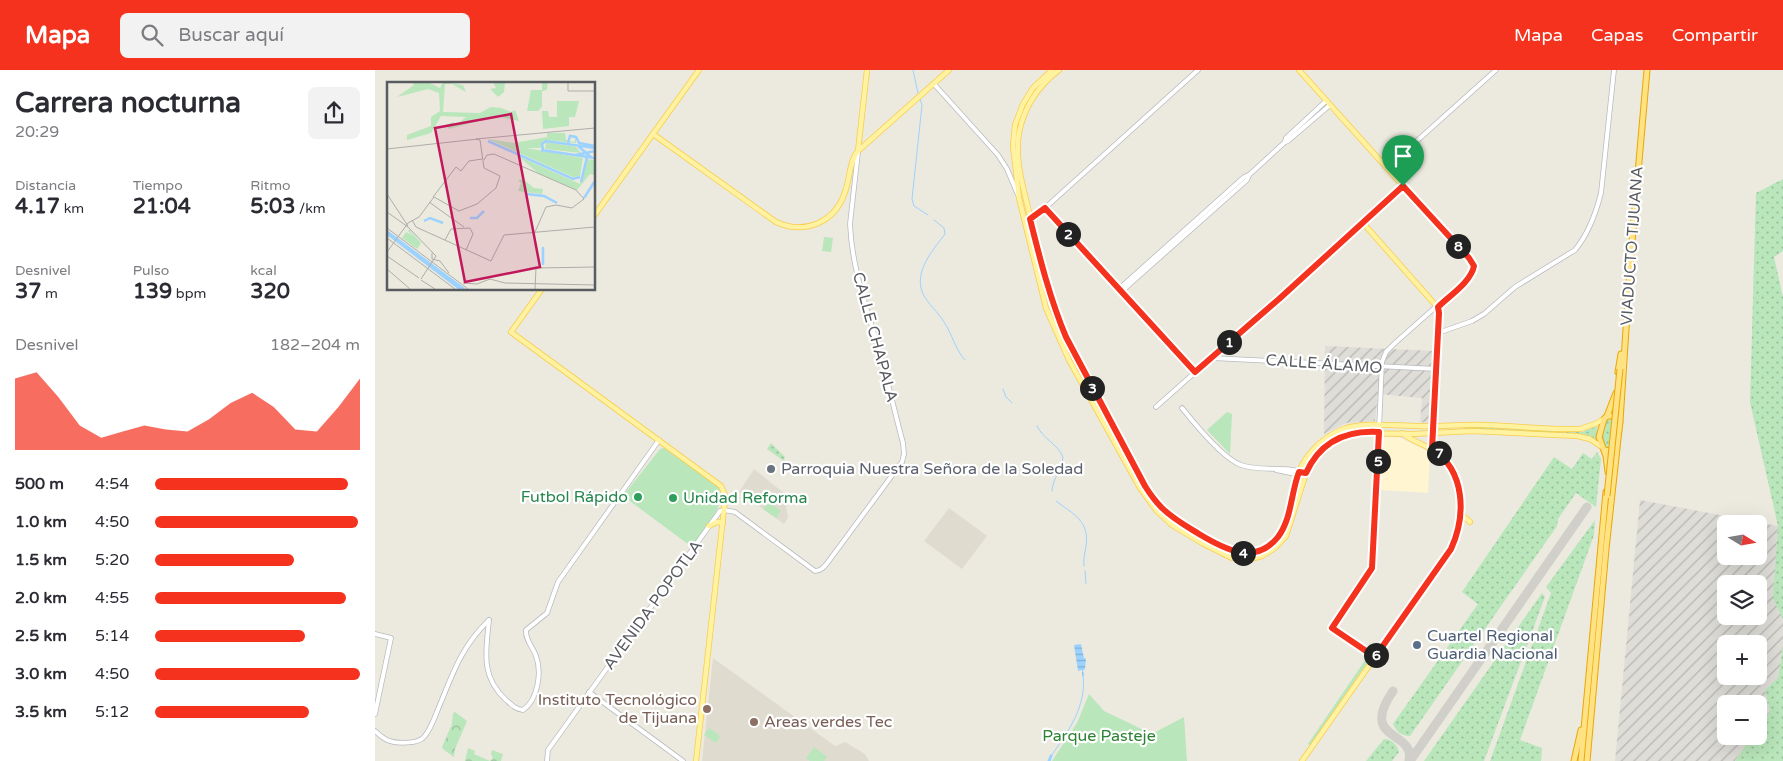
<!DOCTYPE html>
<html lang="es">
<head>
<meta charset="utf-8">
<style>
	:root { --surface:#fff; --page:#f2f2f3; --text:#2b2b33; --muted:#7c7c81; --accent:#f4321d }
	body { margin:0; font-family:"Varela Round",sans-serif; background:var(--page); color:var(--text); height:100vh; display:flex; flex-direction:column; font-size:19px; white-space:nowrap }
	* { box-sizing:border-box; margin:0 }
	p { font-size:16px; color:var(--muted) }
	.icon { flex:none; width:28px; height:28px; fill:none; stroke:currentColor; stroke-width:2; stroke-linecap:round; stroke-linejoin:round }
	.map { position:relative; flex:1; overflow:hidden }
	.sheet { display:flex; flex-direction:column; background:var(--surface); width:375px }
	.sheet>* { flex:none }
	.needle { width:32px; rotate:101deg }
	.buttons { position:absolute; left:1342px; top:445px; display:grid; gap:10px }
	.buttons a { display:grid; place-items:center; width:50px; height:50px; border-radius:8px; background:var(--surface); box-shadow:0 5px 20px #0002; font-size:25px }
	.pin { position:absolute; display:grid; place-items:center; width:42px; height:42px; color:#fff; margin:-51px -21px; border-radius:50% 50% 50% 0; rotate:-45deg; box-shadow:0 0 5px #0007 }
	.pin .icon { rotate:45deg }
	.km { position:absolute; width:25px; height:25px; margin:-12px; border-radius:50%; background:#222; color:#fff; font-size:14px; line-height:25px; text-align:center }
	.round { display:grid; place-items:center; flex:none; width:52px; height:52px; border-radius:8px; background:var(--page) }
	.overview { display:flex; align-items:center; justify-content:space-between; height:85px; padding:0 15px }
	h1 { font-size:28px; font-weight:700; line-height:38px }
	.figures { display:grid; grid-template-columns:repeat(3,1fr); gap:8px; height:85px; padding:5px 15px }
	.figures div { display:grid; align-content:center }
	.figures b { font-size:21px; font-weight:700 }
	.figures small { font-size:14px; font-weight:400 }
	.figures p { font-size:14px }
	.chart { height:140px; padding:10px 15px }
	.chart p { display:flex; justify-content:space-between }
	.chart svg { width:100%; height:90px; margin-top:5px; fill:var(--accent); opacity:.7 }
	ul { padding:0 15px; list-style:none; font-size:16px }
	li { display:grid; grid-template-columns:80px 60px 1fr; align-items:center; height:38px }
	li i { height:12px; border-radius:6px; background:var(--accent) }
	header { display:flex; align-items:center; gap:30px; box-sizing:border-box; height:70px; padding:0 25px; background:var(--accent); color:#fff }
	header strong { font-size:24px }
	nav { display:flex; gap:28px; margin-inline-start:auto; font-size:18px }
	.search { width:350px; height:45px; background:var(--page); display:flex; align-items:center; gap:12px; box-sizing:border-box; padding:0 18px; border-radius:8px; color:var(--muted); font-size:19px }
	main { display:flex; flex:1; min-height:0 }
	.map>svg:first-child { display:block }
	.commercial { fill:#fff5d1 }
	.industrial { fill:url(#industrial-furrows); fill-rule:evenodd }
	.education { fill:#dfdccf }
	.grass { fill:url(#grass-dots) }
	.forest { fill:url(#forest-crowns) }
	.park { fill:#b9e6ba }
	.water { fill:url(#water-rules) }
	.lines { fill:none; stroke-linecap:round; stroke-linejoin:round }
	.stream { stroke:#9cd2ff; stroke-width:1 }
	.canal { stroke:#9cd2ff; stroke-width:3 }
	.taxiway { stroke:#d0cfca; stroke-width:9 }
	.minor-casing { stroke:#b7babf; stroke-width:5.5 }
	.major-casing { stroke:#facc4a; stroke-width:6 }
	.highway-casing { stroke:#eba600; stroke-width:7 }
	.minor { stroke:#fff; stroke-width:4 }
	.major { stroke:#fff2a1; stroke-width:4.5 }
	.highway { stroke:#ffe283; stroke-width:5 }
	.highway-bridge-casing { stroke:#eba600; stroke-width:7; stroke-linecap:butt }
	.highway-bridge { stroke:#ffe283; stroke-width:5 }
	.route-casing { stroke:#fff; stroke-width:10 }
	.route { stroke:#f4321d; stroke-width:6 }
	.worship-dot { fill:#6b7280; stroke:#fff; stroke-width:2 }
	.leisure-dot { fill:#2e9e5b; stroke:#fff; stroke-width:2 }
	.service-dot { fill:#5c6f8a; stroke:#fff; stroke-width:2 }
	.education-dot { fill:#8d6e63; stroke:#fff; stroke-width:2 }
	.labels { text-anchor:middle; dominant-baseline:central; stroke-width:4.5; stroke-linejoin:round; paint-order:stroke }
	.street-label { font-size:16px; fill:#585c61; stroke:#fff }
	.worship-label { font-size:16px; fill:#5b616d; stroke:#fff; text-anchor:start }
	.leisure-label { font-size:16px; fill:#27864d; stroke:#fff; text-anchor:end }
	.service-label { font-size:16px; fill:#4e5e75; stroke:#fff; text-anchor:start }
	.education-label { font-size:16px; fill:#785e54; stroke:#fff; text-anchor:end }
	.park-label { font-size:16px; fill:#2e8233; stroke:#fff }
	.inset-river { fill:none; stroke:#9cd2ff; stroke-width:2.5 }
	.inset-road { fill:none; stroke:#adada9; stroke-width:1 }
	.view { fill:#c2185b; fill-opacity:0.15; stroke:#c2185b; stroke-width:2.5 }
	.inset-edge { fill:none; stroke:#585c61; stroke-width:2.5 }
</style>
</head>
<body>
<header>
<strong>Mapa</strong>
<div class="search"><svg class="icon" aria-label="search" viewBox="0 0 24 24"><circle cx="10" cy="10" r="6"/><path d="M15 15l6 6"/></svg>Buscar aquí</div>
<nav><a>Mapa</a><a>Capas</a><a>Compartir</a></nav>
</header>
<main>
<section class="sheet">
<div class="overview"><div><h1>Carrera nocturna</h1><p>20:29</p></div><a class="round"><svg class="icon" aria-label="share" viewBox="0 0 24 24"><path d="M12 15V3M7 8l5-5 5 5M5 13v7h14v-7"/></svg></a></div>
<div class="figures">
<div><p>Distancia</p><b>4.17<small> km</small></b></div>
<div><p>Tiempo</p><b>21:04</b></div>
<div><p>Ritmo</p><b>5:03<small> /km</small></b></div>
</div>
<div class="figures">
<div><p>Desnivel</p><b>37<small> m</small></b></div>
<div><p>Pulso</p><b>139<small> bpm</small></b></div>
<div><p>kcal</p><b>320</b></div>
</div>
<div class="chart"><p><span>Desnivel</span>182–204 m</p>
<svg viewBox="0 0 160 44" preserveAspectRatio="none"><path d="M0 44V9L10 6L20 18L30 32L40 38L50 35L60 32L70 34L80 35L90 29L100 21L110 16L120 23L130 34L140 35L150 23L160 9V44z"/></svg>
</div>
<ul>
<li><b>500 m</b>4:54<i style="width:94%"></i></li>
<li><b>1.0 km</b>4:50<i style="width:99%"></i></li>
<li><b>1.5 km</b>5:20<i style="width:68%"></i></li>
<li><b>2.0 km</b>4:55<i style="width:93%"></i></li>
<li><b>2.5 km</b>5:14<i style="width:73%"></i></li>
<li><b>3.0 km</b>4:50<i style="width:100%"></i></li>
<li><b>3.5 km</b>5:12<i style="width:75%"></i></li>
</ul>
</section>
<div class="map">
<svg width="1408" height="691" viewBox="0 0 1408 691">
	<defs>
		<pattern id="industrial-furrows" width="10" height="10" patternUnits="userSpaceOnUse" patternTransform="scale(1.25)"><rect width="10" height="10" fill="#dfddd7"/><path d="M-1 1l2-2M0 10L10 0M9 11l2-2" fill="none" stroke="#b8b6b2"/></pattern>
		<pattern id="grass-dots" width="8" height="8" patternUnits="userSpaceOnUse" patternTransform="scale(1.25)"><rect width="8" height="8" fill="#b9e6ba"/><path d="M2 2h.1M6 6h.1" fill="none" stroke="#99be9b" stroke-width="1.8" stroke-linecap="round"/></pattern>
		<pattern id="forest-crowns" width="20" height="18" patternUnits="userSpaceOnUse" patternTransform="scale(1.25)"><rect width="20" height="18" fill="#b9e6ba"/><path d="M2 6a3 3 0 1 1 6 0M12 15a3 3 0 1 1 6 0" fill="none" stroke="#99be9b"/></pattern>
		<pattern id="water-rules" width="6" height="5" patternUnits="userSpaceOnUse" patternTransform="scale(1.25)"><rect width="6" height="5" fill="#9cd2ff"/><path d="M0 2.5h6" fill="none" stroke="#82aed2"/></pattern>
	</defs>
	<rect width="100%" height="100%" fill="#eceadf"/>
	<!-- commercial -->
	<polygon class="commercial" points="1007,367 1023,367 1055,382 1053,423 1005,420"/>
	<!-- industrial -->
	<g class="industrial">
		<polygon points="950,276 1059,281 1055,353 1045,352 1047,328 1003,324 1000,351 971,353 949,364"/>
		<path d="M1265 430 1403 456 1398 528 1408 549V576L1403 608 1390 620 1395 642 1384 657V634H1351V666H1377L1360 691H1240ZM1351 454H1384V486H1351ZM1351 514H1384V546H1351ZM1351 574H1384V606H1351Z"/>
	</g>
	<!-- education -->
	<g class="education">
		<polygon points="379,399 409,423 413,448 409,454 364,422"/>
		<polygon points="574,438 612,466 587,499 549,471"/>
		<polygon points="338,588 460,676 470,672 490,684 494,691 327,691"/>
	</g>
	<!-- grass -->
	<g class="grass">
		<polygon points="1408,109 1408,181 1399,187 1408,227 1408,549 1398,528 1403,456 1375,332 1381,123"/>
		<polygon points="1237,348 1239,349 1238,379 1231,378 1226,366 1231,351"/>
		<polygon points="1222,356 1221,370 1207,364 1087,359 1094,357 1207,362"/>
		<polygon points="396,373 410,387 409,389 413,394 392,379"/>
		<path d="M1222 382 1226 389 1221 437 1201 423 1183 449 1182 456 1035 666C1026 666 1021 661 1018 654L1103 534 1087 522 1179 387 1197 399 1208 383 1217 389Z"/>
		<polygon points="1220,450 1219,465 1145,670 1167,678 1166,691 1115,691 1176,523 1171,517"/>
		<polygon points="1167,523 1170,527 1109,691 1049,691"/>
		<polygon points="1408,576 1408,691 1360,691 1377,666 1384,666 1384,657 1395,642 1390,620 1403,608"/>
		<path d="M1009 669C1017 669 1022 675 1024 682L1017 691H991Z"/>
	</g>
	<!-- forest -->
	<g class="forest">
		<polygon points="80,642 92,651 80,679 79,687 69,680 67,677 77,654 78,643"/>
		<polygon points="93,678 100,681 99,684 115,691 118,688 116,684 117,680 128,684 126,691 90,691"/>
	</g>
	<!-- park -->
	<g class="park">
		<polygon points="449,167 458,168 456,182 447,181"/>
		<polygon points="852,342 857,344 855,384 832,360"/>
		<path d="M289 378 344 417C350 440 329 460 317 477L248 426 285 379Z"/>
		<polygon points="394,432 406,441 401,448 388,439"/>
		<polygon points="993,586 994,588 992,593 935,675 933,674"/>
		<polygon points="714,624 729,641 777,664 809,647 812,691 677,691 702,653"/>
		<polygon points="334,658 342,663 345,667 341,673 329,665"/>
		<polygon points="439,677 452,687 449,691 435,691 431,688"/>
	</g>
	<!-- water -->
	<polygon class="water" points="706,574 709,588 711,589 710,599 708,600 709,606 707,606 707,600 703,601 699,575"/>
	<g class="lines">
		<!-- stream -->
		<g class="stream">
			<polyline points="538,0 543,23"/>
			<polyline points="545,29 547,35 537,129 539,136 553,145"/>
			<path d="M559 150 569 158 570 164C558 180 538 202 548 224 553 234 563 242 569 252 577 264 580 279 590 290"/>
			<polyline points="628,319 631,327 637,333"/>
			<path d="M662 356C668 369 683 374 688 387 687 400 678 407 677 421"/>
			<path d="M681 431C698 444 715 451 711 476 710 483 708 489 709 496"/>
			<polyline points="710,501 711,514"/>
			<path d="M676 686C693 662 712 636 708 605"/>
		</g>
		<!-- canal -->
		<polyline class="canal" points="674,691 676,686"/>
		<!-- taxiway -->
		<g class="taxiway">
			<path d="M1018 621C983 672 1041 660 1034 691"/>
			<polyline points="1035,691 1212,437"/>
		</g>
		<defs>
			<g id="minor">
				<polyline points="559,14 623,85 632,99 643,125"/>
				<polyline points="910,72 911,68 951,31"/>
				<polyline points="1007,92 1018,81 1035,77 1121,0"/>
				<polyline points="670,138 820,302"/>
				<polyline points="653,149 670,138 823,0"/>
				<polyline points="745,218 869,107 874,105"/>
				<polyline points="747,221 872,110 874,105 910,72 913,71 955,35"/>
				<path d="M1063 263 1097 251 1109 244 1140 217 1200 180C1214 163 1221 143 1226 123L1239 0"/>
				<polyline points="837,288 1062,299"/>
				<polyline points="781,337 988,153"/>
				<path d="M807 338C819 353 849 389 866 395 880 400 894 398 908 399 916 399 924 401 931 403"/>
				<polyline points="901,400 930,406"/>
				<path d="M114 550C111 581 105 606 131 630 137 635 140 639 148 640 163 630 167 602 161 586 158 577 150 570 151 560L172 543 183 512 284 370"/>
				<polyline points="0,564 16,568 0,644"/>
				<polyline points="1000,587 957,558 995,503 998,493 1007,292 1011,282 1020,273 1091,210 1099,198 1098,193 1094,187 1028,116"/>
				<polyline points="214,622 308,691"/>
				<path d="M0 661C4 665 8 668 12 670 21 674 43 674 49 667 57 658 61 643 66 632 79 600 88 575 114 550"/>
				<path d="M172 691 173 680 345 441 349 440 360 442 440 501C446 501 449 497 453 492L527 392 529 384 528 373C521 347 515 321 508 295 496 249 477 203 475 154L483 82"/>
			</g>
			<g id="major">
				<polyline points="677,0 658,18 648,34 640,55 638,76 644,128 671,238 694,290 765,418 781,440 797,455 827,473 857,488 875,489 887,486 900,478 911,466 931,403 940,388 958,372 967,366 979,363 1038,364 1098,361 1202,366 1215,369 1227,377"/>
				<path d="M684 0C663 16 649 37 644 63 639 90 649 120 655 146 665 188 674 228 691 267L770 417C789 443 809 455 837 471 844 476 852 481 861 482 881 486 902 474 910 455 917 439 917 420 923 404 931 383 950 365 971 358 994 352 1019 356 1043 356 1065 357 1088 354 1111 355 1142 356 1174 360 1205 359L1220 354 1229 349"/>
				<polyline points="924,0 1028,116 988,153 1064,239 1057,379"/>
				<path d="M278 64 401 152C429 165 460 153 470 122 475 110 474 91 483 81L574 0"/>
				<polyline points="483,81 492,0"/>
				<polyline points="219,146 324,0"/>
				<polyline points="167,219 136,262 346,416 350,425 350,430 321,691"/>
				<polyline points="1086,444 1095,452"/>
				<polyline points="334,456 342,452 348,453"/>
				<path d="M927 691 1076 479C1088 452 1093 407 1067 385 1055 376 1039 373 1027 363"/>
			</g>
			<g id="highway">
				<polyline points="1243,302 1246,284"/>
				<polyline points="1232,346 1241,323"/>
				<polyline points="1245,351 1256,183 1272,0"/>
				<polyline points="1229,380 1235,381 1242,377 1245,352 1238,346 1232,346 1229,349 1224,367 1231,386 1233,402"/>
				<polyline points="1199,691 1206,660"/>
				<polyline points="1206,691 1231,422"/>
				<polyline points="1212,691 1231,479 1242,378"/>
			</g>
		</defs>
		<!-- minor casing -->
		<use href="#minor" class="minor-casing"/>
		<!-- major casing -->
		<use href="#major" class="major-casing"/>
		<!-- highway casing -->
		<use href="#highway" class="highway-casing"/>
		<!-- minor -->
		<use href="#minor" class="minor"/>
		<!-- major -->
		<use href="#major" class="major"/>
		<!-- highway -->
		<use href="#highway" class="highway"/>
		<defs>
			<polyline id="highway-bridge" points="1232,426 1245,299"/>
		</defs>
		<!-- highway-bridge casing -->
		<use href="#highway-bridge" class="highway-bridge-casing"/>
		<!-- highway-bridge -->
		<use href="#highway-bridge" class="highway-bridge"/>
	</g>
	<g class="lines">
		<defs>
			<path id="route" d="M1028 116 1094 188 1099 196C1096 212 1074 226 1063 237L1064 243 1057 379C1091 401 1091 446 1076 479L1000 587 957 558 997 498 1004 362C971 360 945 372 931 403L924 402C916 422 917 448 903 467 880 496 849 479 824 464 811 456 798 449 787 438 780 431 775 424 770 416L691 267C675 229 665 189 655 149L670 138 820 302 904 229Z"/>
		</defs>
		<!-- route casing -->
		<use href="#route" class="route-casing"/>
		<!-- route -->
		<use href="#route" class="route"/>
	</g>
	<!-- markers -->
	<circle class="worship-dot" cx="396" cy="399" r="5"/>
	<g class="leisure-dot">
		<circle cx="263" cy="427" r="5"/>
		<circle cx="298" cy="428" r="5"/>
	</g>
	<circle class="service-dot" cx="1042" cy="575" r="5"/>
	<g class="education-dot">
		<circle cx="332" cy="639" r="5"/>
		<circle cx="379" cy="652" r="5"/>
	</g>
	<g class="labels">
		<!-- street labels -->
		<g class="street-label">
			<text transform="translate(1257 176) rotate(-86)">VIADUCTO TIJUANA</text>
			<text transform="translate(500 267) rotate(75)">CALLE CHAPALA</text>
			<text transform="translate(949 294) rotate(4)">CALLE ÁLAMO</text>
			<text transform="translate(278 535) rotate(-54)">AVENIDA POPOTLA</text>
		</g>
		<!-- worship labels -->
		<g class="worship-label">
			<text x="406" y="399">Parroquia Nuestra Señora de la Soledad</text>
		</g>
		<!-- leisure labels -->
		<g class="leisure-label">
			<text x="253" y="427">Futbol Rápido</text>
			<text x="308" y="428" text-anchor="start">Unidad Reforma</text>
		</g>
		<!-- service labels -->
		<g class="service-label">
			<text x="1052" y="566">Cuartel Regional<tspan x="1052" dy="18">Guardia Nacional</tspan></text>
		</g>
		<!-- education labels -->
		<g class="education-label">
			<text x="322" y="630">Instituto Tecnológico<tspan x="322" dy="18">de Tijuana</tspan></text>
			<text x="389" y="652" text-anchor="start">Areas verdes Tec</text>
		</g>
		<!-- park labels -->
		<g class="park-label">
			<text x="724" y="666">Parque Pasteje</text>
		</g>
	</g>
	<!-- overview -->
	<g transform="translate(12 12)">
		<rect width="208" height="208" fill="#eceadf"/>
		<path d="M25 0H41L53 6 56 0 76 3 79 10 65 2H58L56 30 93 31 104 25 114 26 124 30 128 28 132 39 109 34 62 47 59 43 66 40 69 43 79 35 54 34 44 51 20 58V53L44 44V35L53 29 52 11 41 7 10 15 27 3ZM106 0H118L117 10 111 15 103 7 109 6ZM155 0H161L160 8 155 9V25L151 29H140L144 8H155ZM170 19H192L188 35H182V44L156 47 155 29H161L162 35H170ZM160 51H178L179 58 187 60 189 55V61L159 58 153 66H139L196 76 193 94 186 95 101 57 127 61 160 55ZM159 60 189 65 194 71 158 67ZM131 74 193 102 199 77 207 78V93L203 92 190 108 151 91Z" fill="#b9e6ba"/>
		<path d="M136 97 147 106 156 107 155 112 131 109 134 101 131 98ZM22 147 34 161 30 167 15 156 19 150 27 154 21 149Z" fill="#b9e6ba"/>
		<path d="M0 148 79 207H71L59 198 0 153Z" fill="#9cd2ff"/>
		<path class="inset-river" d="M101 59 186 97 193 95M181 61 183 54 189 55 192 61 208 64M191 64 205 76M154 68 208 76M156 68 155 62 159 59 208 66M189 73 208 69M194 100 200 75M139 112 157 114 170 121M197 116 208 99M83 136H90L97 129M37 139 43 136 56 141M156 165V183"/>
		<path class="inset-road" d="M181 0V9H208M93 58 89 57 208 46M0 67 91 57M97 78 100 73 107 72 189 108 197 117 185 126 169 123 159 125 148 150M0 112 21 144M46 115 69 85 74 89 82 79 95 77M42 120 77 145M0 130 21 145 49 174 34 197M25 138 29 145 104 179 117 153 208 145M0 146 81 207M0 156 68 207M58 158 64 147 83 146 86 152 79 168M0 170 21 141 32 135 47 115 72 129 90 122 109 106 113 94 97 86 93 58M45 171V177L53 179 62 191M0 174 32 196M0 187 23 207M34 198 48 207M76 201 90 202 103 197 118 201 208 203M148 207 149 186 208 185"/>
		<path class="view" d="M124 32 153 185 78 200 48 46Z"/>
		<rect width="208" height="208" class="inset-edge"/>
	</g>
</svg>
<div class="buttons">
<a><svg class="needle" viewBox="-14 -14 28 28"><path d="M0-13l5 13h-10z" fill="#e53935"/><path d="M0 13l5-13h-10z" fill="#7c7c81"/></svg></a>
<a><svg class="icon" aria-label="layers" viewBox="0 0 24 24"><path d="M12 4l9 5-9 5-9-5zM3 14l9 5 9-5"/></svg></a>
<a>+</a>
<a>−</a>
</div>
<div class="pin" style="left:1028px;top:116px;background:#1e9e55"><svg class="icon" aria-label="arrive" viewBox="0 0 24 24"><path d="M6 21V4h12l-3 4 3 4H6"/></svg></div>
<b class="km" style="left:854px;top:272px">1</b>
<b class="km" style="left:693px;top:164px">2</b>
<b class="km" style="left:717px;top:318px">3</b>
<b class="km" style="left:868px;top:483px">4</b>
<b class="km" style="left:1003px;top:391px">5</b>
<b class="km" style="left:1001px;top:585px">6</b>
<b class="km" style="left:1064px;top:383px">7</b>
<b class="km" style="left:1083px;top:176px">8</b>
</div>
</main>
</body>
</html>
